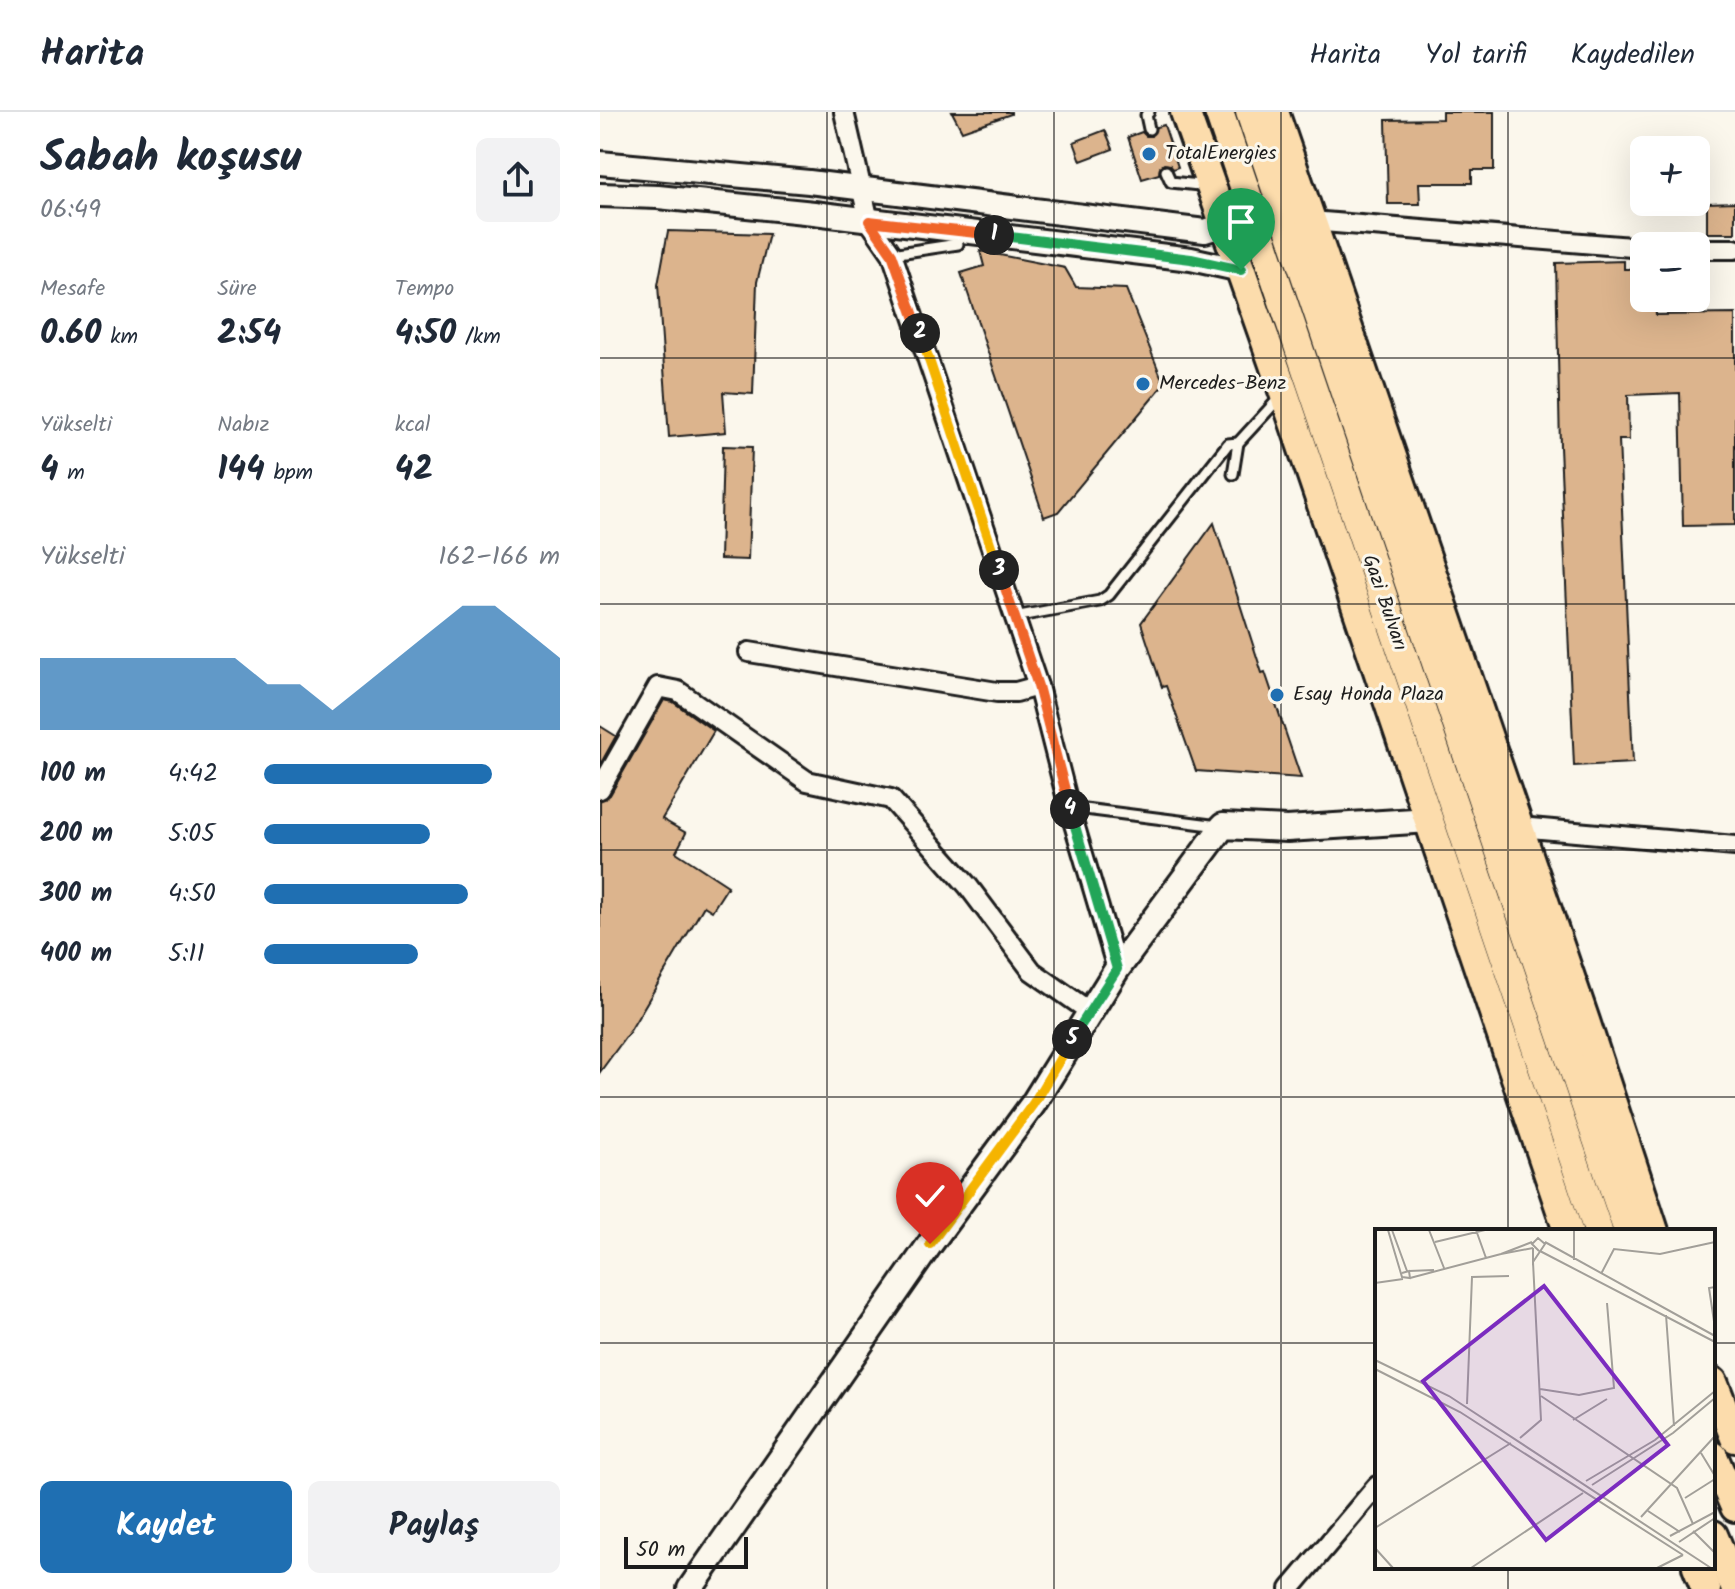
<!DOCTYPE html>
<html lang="tr">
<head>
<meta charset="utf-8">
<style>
	:root { --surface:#fff; --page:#f2f2f3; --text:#1f2937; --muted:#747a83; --line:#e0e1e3; --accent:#1f6fb2 }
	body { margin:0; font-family:Kalam,sans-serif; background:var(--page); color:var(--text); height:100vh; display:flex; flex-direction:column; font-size:30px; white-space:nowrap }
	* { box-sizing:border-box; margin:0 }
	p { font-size:26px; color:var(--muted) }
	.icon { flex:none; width:44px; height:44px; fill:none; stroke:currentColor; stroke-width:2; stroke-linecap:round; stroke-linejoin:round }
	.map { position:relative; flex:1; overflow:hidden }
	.panel { display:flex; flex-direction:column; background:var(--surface); width:600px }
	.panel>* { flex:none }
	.tools { position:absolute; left:1030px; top:24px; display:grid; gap:16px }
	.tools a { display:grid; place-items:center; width:80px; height:80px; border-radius:12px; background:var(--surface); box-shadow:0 8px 32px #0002; font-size:40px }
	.scale { position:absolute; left:24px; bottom:20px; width:124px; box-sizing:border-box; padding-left:8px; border:4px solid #1c1c1c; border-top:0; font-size:22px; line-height:28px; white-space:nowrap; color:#1c1c1c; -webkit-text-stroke:6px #fbf7ec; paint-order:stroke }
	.pin { position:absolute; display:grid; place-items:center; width:68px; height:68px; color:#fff; margin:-82px -34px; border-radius:50% 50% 50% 0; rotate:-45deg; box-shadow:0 0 8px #0007 }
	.pin .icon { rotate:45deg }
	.km { position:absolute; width:40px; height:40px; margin:-20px; border-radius:50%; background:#222; color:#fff; font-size:22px; line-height:40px; text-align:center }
	.round { display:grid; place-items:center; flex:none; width:84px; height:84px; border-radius:12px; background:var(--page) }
	.summary { display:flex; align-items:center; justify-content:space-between; height:136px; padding:0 40px }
	h1 { font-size:44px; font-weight:800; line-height:60px }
	.metrics { display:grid; grid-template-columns:repeat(3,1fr); gap:12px; height:136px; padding:8px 40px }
	.metrics div { display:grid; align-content:center }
	.metrics b { font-size:34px; font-weight:800 }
	.metrics small { font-size:22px; font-weight:400 }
	.metrics p { font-size:22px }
	.chart { height:224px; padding:16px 40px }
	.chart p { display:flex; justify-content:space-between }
	.chart svg { width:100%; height:144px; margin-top:8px; fill:var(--accent); opacity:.7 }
	.cta { display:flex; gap:16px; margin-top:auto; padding:16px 40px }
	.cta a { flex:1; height:92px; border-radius:12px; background:var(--accent); color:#fff; font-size:32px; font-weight:800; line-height:92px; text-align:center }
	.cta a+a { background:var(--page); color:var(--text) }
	ul { padding:0 40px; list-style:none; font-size:26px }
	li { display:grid; grid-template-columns:128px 96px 1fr; align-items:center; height:60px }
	li i { height:20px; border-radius:10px; background:var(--accent) }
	header { display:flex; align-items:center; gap:48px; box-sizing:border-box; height:112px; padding:0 40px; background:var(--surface); border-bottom:2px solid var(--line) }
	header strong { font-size:38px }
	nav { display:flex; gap:44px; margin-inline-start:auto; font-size:28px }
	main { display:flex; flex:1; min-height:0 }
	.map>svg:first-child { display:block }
	.building { fill:#dcb48d; stroke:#1c1c1c; stroke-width:2 }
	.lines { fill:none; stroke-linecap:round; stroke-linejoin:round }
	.service-casing { stroke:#1c1c1c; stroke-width:15 }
	.minor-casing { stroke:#1c1c1c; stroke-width:24 }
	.tertiary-casing { stroke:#1c1c1c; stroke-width:28 }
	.secondary-casing { stroke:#1c1c1c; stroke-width:30 }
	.trunk-casing { stroke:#1c1c1c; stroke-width:34 }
	.service { stroke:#fbf7ec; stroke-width:9 }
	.minor { stroke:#fbf7ec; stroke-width:18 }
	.tertiary { stroke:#fbf7ec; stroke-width:22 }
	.secondary { stroke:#fbf7ec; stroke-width:24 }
	.trunk { stroke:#fcdcac; stroke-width:28 }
	.split-1-casing { stroke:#fff; stroke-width:16 }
	.split-2-casing { stroke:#fff; stroke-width:16 }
	.split-3-casing { stroke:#fff; stroke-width:16 }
	.split-4-casing { stroke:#fff; stroke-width:16 }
	.split-5-casing { stroke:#fff; stroke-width:16 }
	.split-6-casing { stroke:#fff; stroke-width:16 }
	.split-1 { stroke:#22a559; stroke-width:10 }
	.split-2 { stroke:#f0652b; stroke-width:10 }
	.split-3 { stroke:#f5b400; stroke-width:10 }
	.split-4 { stroke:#f0652b; stroke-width:10 }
	.split-5 { stroke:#22a559; stroke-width:10 }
	.split-6 { stroke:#f5b400; stroke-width:10 }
	.grid { fill:none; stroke:#1c1c1c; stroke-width:2; stroke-opacity:0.55 }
	.poi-dot { fill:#1f6fb2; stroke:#fbf7ec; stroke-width:3 }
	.labels { text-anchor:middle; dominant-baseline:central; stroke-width:6; stroke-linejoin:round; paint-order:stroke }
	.poi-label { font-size:20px; fill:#1c1c1c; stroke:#fbf7ec; text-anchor:start }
	.street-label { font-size:20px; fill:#1c1c1c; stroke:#fbf7ec }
	.inset-road { fill:none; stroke:#a29f99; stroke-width:2 }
	.view { fill:#7b2cbf; fill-opacity:0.15; stroke:#7b2cbf; stroke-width:4 }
	.inset-edge { fill:none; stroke:#1c1c1c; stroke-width:4 }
</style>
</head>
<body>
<header>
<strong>Harita</strong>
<nav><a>Harita</a><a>Yol tarifi</a><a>Kaydedilen</a></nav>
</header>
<main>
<section class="panel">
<div class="summary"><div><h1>Sabah koşusu</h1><p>06:49</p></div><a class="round"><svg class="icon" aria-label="share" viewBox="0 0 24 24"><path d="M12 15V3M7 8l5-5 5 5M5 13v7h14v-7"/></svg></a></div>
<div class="metrics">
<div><p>Mesafe</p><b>0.60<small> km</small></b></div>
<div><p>Süre</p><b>2:54</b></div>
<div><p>Tempo</p><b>4:50<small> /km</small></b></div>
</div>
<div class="metrics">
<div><p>Yükselti</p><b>4<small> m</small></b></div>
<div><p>Nabız</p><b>144<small> bpm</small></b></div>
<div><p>kcal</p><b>42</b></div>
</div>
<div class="chart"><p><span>Yükselti</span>162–166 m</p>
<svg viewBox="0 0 160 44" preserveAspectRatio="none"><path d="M0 44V22L10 22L20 22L30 22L40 22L50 22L60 22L70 30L80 30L90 38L100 30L110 22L120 14L130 6L140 6L150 14L160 22V44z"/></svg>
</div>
<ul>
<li><b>100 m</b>4:42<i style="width:77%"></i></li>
<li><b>200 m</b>5:05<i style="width:56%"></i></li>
<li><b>300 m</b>4:50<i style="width:69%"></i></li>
<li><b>400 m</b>5:11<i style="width:52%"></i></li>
</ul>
<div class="cta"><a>Kaydet</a><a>Paylaş</a></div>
</section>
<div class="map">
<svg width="1135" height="1477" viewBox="0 0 1135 1477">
	<rect width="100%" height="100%" fill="#fbf7ec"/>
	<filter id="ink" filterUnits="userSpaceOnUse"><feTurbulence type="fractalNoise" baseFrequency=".0125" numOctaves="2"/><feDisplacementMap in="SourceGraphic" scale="16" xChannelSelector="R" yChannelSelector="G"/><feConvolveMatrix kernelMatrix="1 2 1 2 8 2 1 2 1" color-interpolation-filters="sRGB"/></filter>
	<g filter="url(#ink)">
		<!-- building -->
		<g class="building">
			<polygon points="352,0 411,0 411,2 362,19"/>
			<polygon points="842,0 894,0 894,58 872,58 872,71 819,71 820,92 788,92 786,8 842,7"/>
			<polygon points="564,13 578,55 573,57 570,53 564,52 560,55 559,62 542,67 528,25 542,20 546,24 551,24 556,15"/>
			<polygon points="505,18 513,37 481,49 474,30"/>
			<polygon points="1135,90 1135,121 1107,121 1107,91"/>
			<polygon points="68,119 169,122 157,170 153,282 123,280 126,320 69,325 58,173"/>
			<polygon points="380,139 465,156 476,175 526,177 564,272 458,400 444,405 361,161 384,154"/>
			<polygon points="1024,149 1024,157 1044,157 1044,186 1055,186 1056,203 1135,202 1135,413 1083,414 1080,281 1028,283 1029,328 1019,328 1033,651 974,654 960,335 956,151"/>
			<polygon points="123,334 152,335 148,448 120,447"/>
			<polygon points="614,411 662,561 665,560 701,666 596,659 566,574 562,575 541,511"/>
			<polygon points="64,588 73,590 114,619 62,707 86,721 76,740 128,774 112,799 104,794 30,919 0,960 0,689 10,683"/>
			<polygon points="0,614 16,624 0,653"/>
		</g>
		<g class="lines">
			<defs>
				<g id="service">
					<polyline points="549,0 546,3 549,17"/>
					<polyline points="566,59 571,70 608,74"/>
					<polyline points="292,142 358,132"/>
					<polyline points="633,362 638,331 682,283"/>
					<polyline points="414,505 500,489 509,483 628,332 638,331"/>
					<polyline points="469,695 619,714"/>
				</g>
				<g id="minor">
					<polyline points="244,0 269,109 292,142 438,574 469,695 517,857"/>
					<polyline points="711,109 1044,136"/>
					<polyline points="1096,137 1135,137"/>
					<polyline points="149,540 397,580 416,580 438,574"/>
					<polyline points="0,677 58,575 78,579 207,669 291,687 368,774 432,859 489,899"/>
					<polyline points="911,717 919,715 1135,734"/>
					<polyline points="690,1477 777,1374"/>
				</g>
				<g id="tertiary">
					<polyline points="0,51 209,70 605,119 624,113"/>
					<polyline points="0,83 58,85 214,101 591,147 641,158"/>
				</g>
				<polyline id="secondary" points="90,1477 330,1132 433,992 517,857 623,714 687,717 830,708"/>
				<g id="trunk">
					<polyline points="585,0 684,281 968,1119"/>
					<polyline points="619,0 998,1119"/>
					<polyline points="650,0 1028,1119"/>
					<polyline points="674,0 985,909 1054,1119"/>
					<polyline points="1113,1270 1135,1326"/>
					<polyline points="1113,1344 1135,1395"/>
					<polyline points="1113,1423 1135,1475"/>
					<polyline points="1097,1455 1106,1477"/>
				</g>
			</defs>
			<!-- service casing -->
			<use href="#service" class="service-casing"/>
			<!-- minor casing -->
			<use href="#minor" class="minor-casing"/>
			<!-- tertiary casing -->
			<use href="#tertiary" class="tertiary-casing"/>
			<!-- secondary casing -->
			<use href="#secondary" class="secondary-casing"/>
			<!-- trunk casing -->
			<use href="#trunk" class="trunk-casing"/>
			<!-- service -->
			<use href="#service" class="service"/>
			<!-- minor -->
			<use href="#minor" class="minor"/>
			<!-- tertiary -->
			<use href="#tertiary" class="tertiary"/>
			<!-- secondary -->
			<use href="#secondary" class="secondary"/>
			<!-- trunk -->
			<use href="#trunk" class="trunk"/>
		</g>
	</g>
	<g class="lines" filter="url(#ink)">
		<defs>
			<polyline id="split-1" points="394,123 591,147 641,158"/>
			<polyline id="split-2" points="320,221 292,142 269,109 394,123"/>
			<polyline id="split-3" points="320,221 399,458"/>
			<polyline id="split-4" points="399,458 438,574 470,697"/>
			<polyline id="split-5" points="470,697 517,857 472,927"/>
			<polyline id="split-6" points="330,1132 433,992 472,927"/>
		</defs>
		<!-- split-1 casing -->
		<use href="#split-1" class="split-1-casing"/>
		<!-- split-2 casing -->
		<use href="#split-2" class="split-2-casing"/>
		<!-- split-3 casing -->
		<use href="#split-3" class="split-3-casing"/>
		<!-- split-4 casing -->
		<use href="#split-4" class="split-4-casing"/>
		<!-- split-5 casing -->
		<use href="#split-5" class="split-5-casing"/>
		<!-- split-6 casing -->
		<use href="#split-6" class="split-6-casing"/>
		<!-- split-1 -->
		<use href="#split-1" class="split-1"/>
		<!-- split-2 -->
		<use href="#split-2" class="split-2"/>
		<!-- split-3 -->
		<use href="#split-3" class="split-3"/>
		<!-- split-4 -->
		<use href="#split-4" class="split-4"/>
		<!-- split-5 -->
		<use href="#split-5" class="split-5"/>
		<!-- split-6 -->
		<use href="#split-6" class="split-6"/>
	</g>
	<!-- grid -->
	<path class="grid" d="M227 0V1477M454 0V1477M681 0V1477M908 0V1119M0 246H1135M0 492H1135M0 738H1135M0 985H1135M0 1231H777M1113 1231H1135M908 1455V1477"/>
	<!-- markers -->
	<g class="poi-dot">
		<circle cx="549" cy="42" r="8"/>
		<circle cx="543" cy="272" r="8"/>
		<circle cx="677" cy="583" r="8"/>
	</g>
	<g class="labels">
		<!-- poi labels -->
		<g class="poi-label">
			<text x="565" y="42">TotalEnergies</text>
			<text x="559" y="272">Mercedes-Benz</text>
			<text x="693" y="583">Esay Honda Plaza</text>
		</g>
		<!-- street labels -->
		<g class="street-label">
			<text transform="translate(784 491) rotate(71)">Gazi Bulvarı</text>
		</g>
	</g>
	<!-- overview -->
	<g transform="translate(775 1117)">
		<rect width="340" height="340" fill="#fbf7ec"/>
		<path class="inset-road" d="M13 1 27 48 35 49 34 42 27 44M17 1 32 42M54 1 69 39M101 1 111 29M199 1V31M60 13 110 1M157 13 126 25 158 19M170 13 340 107M158 19V33L170 15 163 9 157 15 164 22M165 22 340 113M34 42 59 41M226 45 239 20 285 25 340 13M35 49 126 25M0 54 28 50M340 58 334 59 340 99M291 86 299 197M0 131 74 167 336 339M0 140 85 183 308 326M165 160 204 166 239 159 232 74M166 167 302 259 318 295M92 175 97 48 134 47M198 191 232 170M145 209 166 191 158 33M326 224 340 247M211 252 280 211 340 162M217 256 298 204 340 169M310 269 340 250M273 282 305 303M266 288 340 207M0 299 136 214M318 302 340 324M295 307 340 283M304 313 340 289M0 319 18 339M96 339 208 264M282 339 308 326"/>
		<path class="view" d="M169 57 293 216 171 311 48 152Z"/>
		<rect width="340" height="340" class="inset-edge"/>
	</g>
</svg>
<div class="tools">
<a>+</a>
<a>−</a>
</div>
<div class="scale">50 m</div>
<div class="pin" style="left:641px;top:158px;background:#1e9e55"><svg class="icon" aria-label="arrive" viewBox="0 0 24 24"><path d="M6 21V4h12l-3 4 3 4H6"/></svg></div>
<div class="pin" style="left:330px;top:1132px;background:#d93025"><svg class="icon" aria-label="check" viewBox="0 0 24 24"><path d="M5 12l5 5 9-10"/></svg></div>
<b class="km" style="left:394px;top:123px">1</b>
<b class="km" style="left:320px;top:221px">2</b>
<b class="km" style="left:399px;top:458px">3</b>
<b class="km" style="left:470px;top:697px">4</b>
<b class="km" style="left:472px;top:927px">5</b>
</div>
</main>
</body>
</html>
